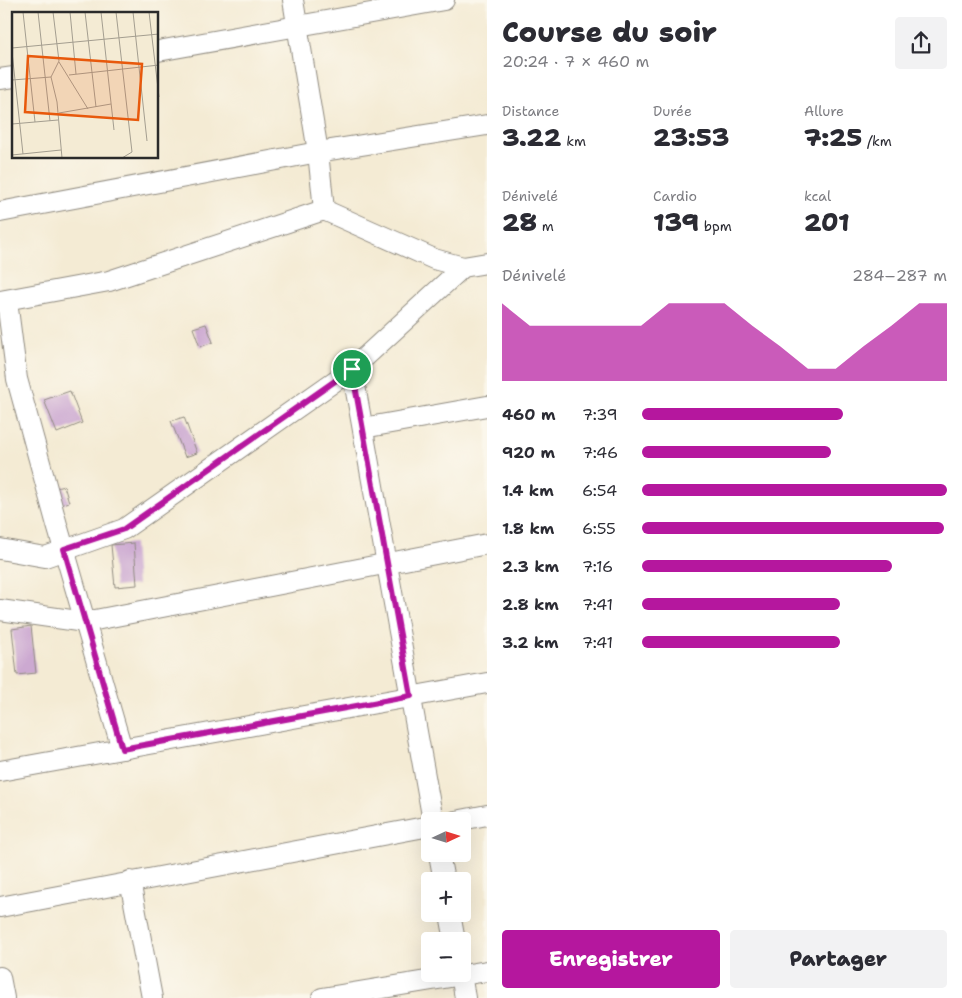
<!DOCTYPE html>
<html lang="fr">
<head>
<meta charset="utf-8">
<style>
	:root { --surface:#fff; --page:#f2f2f3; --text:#2b2b33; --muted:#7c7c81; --accent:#b5179e }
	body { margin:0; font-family:"Shantell Sans",sans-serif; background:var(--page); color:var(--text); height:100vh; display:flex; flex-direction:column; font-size:19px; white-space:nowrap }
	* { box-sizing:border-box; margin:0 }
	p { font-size:16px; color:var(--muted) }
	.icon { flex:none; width:28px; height:28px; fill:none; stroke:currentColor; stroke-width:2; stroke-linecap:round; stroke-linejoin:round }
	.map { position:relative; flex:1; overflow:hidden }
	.details { display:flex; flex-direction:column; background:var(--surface); width:475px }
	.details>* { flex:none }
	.needle { width:32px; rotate:86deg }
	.fabs { position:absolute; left:421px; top:812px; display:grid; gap:10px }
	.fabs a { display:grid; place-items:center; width:50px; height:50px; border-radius:5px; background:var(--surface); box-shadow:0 5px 20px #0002; font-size:25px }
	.pin { position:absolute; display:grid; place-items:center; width:42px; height:42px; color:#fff; margin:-21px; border:2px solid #fff; border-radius:50%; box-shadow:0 1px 5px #0007 }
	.round { display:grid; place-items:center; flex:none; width:52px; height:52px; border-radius:5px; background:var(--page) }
	.head { display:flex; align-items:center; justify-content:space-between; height:85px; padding:0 15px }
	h1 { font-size:28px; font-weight:800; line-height:38px }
	.figures { display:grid; grid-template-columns:repeat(3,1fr); gap:8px; height:85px; padding:5px 15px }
	.figures div { display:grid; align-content:center }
	.figures b { font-size:25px; font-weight:800 }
	.figures small { font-size:14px; font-weight:400 }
	.figures p { font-size:14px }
	.chart { height:140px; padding:10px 15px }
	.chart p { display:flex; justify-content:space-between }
	.chart svg { width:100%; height:90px; margin-top:5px; fill:var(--accent); opacity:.7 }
	.primary-button { display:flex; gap:10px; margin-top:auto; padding:10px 15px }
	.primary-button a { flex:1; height:58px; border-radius:5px; background:var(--accent); color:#fff; font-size:20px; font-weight:800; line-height:58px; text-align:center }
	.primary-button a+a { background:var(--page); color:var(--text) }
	ul { padding:0 15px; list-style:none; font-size:16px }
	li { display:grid; grid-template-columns:80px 60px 1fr; align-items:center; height:38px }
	li i { height:12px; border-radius:6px; background:var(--accent) }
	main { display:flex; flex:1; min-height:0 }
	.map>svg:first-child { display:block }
	.building { fill:#cca9d1 }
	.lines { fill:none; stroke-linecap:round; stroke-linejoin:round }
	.minor-casing { stroke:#908b80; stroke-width:22 }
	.minor { stroke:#fff; stroke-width:20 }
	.route-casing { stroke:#fff; stroke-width:10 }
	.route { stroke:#b5179e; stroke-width:6 }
	.inset-road { fill:none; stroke:#a49e90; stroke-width:1 }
	.view { fill:#e8590c; fill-opacity:0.15; stroke:#e8590c; stroke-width:2.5 }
	.inset-edge { fill:none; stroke:#2b2b2b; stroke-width:2.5 }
</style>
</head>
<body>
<main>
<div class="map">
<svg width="487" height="998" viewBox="0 0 487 998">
	<rect width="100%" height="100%" fill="#fbf7ec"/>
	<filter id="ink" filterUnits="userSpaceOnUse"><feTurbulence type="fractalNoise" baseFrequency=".02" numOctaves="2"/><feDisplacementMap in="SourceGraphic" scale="10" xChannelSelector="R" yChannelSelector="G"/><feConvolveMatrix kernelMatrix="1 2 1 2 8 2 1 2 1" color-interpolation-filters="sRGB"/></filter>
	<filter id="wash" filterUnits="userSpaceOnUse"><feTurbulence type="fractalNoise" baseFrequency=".0096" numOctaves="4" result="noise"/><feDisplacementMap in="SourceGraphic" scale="20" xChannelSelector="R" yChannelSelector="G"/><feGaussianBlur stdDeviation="1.12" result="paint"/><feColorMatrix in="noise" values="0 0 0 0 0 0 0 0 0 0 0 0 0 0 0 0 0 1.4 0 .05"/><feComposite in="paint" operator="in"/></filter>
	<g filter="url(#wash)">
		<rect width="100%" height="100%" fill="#f4ebd4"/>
		<g id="blocks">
			<!-- building -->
			<g class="building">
				<polygon points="206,324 213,342 200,347 193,328"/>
				<polygon points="70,391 82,423 57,433 44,400"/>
				<polygon points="184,417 197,453 185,457 171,421"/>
				<polygon points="64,486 69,502 61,505 56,488"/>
				<polygon points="134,543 137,585 115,587 111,545"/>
				<polygon points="31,626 36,673 17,675 12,629"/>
			</g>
		</g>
	</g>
	<g filter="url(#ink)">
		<use href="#blocks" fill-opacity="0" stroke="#908b80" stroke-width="1"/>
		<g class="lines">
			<defs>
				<g id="minor">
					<polyline points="293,0 318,152 324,210"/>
					<polyline points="158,51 444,0"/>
					<polyline points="0,79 14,77"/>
					<polyline points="0,212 318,152 487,125"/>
					<polyline points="0,301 109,281 324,210 434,259 463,267 487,263"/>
					<polyline points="7,301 17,379 57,525 122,749"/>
					<polyline points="352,369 433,821"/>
					<polyline points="363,428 487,406"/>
					<polyline points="0,549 45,557 124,529 352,369 463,267"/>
					<polyline points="0,610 85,622 487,544"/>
					<polyline points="0,771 487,683"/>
					<polyline points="456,821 487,815"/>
					<polyline points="439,854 444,881"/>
					<polyline points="130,881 152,998"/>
					<polyline points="0,907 430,826"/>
					<polyline points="450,914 455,941"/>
					<polyline points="461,974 465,998"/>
					<polyline points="0,977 4,998"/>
					<polyline points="322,998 487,971"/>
				</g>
			</defs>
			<!-- minor casing -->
			<use href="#minor" class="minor-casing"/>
			<!-- minor -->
			<use href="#minor" class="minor"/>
		</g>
	</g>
	<g class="lines" filter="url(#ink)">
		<defs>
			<polygon id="route" points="352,369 411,696 122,749 64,549 124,529"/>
		</defs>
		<!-- route casing -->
		<use href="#route" class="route-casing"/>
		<!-- route -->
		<use href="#route" class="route"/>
	</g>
	<!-- overview -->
	<g transform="translate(12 12)">
		<rect width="146" height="146" fill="#f4ebd4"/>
		<path class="inset-road" d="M11 0 23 110M26 0 38 109M41 0 47 49 39 65 45 90 50 146M58 0 64 62M73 0 84 95M89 0 102 118M104 0 120 140 110 146M121 0 135 129M137 0 147 85M0 36 147 22M0 40 11 142M47 50 76 97M57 63 147 53M0 68 39 65M47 101 99 92M0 112 46 108M0 143 49 138"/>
		<path class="view" d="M16 44 130 52 126 108 13 100Z"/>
		<rect width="146" height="146" class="inset-edge"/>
	</g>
</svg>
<div class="fabs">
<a><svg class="needle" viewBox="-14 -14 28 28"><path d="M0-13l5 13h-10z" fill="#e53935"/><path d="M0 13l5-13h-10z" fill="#7c7c81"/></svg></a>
<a>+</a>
<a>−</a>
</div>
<div class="pin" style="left:352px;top:369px;background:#1e9e55"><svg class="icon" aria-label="arrive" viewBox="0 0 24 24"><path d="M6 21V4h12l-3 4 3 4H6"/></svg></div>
</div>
<section class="details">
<div class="head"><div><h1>Course du soir</h1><p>20:24 · 7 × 460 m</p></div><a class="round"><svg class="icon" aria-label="share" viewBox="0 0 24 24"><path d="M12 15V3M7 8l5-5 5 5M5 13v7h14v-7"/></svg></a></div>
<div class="figures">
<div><p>Distance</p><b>3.22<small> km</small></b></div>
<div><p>Durée</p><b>23:53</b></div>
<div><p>Allure</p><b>7:25<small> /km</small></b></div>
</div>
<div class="figures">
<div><p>Dénivelé</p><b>28<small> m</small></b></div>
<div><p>Cardio</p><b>139<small> bpm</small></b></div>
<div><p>kcal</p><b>201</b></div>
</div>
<div class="chart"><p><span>Dénivelé</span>284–287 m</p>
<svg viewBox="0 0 160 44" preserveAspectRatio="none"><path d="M0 44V6L10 17L20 17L30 17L40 17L50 17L60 6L70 6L80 6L90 17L100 27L110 38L120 38L130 27L140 17L150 6L160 6V44z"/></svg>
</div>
<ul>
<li><b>460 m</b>7:39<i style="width:66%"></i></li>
<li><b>920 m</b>7:46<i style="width:62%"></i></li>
<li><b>1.4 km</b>6:54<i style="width:100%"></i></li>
<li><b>1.8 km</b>6:55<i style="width:99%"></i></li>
<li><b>2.3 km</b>7:16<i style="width:82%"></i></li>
<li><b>2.8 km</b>7:41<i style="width:65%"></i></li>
<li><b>3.2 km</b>7:41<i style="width:65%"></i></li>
</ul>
<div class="primary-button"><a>Enregistrer</a><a>Partager</a></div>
</section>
</main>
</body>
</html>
